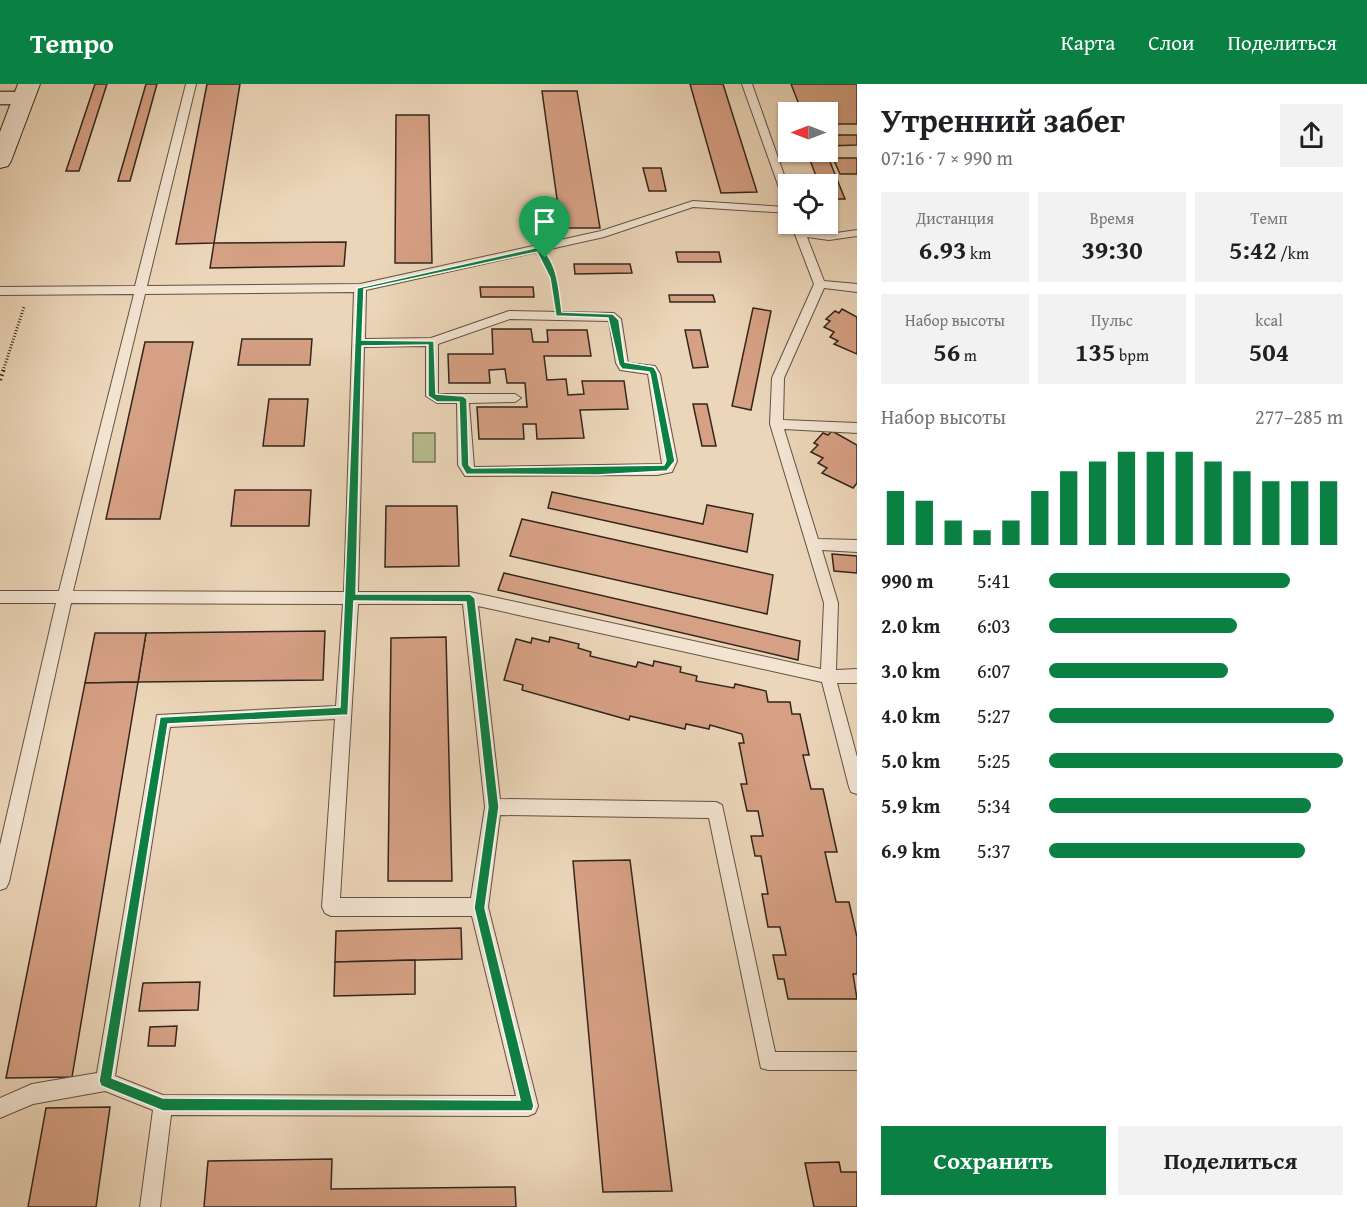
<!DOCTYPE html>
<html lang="ru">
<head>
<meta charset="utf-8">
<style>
	:root { --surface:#fff; --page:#f2f2f2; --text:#202124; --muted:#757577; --accent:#0b8043 }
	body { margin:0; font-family:"Gentium Book Plus",serif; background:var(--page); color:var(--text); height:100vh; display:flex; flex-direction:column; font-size:22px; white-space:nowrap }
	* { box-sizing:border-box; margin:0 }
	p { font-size:20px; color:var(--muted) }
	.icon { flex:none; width:33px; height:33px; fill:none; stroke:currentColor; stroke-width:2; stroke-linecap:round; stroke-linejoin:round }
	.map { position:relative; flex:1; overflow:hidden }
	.panel { display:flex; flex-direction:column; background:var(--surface); width:510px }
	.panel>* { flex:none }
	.needle { width:39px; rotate:270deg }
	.controls { position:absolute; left:778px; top:18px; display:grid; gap:12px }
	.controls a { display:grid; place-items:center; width:60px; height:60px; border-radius:0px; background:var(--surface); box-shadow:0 2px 4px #0004; font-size:30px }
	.pin { position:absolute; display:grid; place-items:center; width:51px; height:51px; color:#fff; margin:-62px -26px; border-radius:50% 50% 50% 0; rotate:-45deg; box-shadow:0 0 6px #0007 }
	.pin .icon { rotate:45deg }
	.round { display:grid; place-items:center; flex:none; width:63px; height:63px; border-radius:0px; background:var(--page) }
	.headline { display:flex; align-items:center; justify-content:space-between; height:102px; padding:0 24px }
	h1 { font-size:33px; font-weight:700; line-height:45px }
	.metrics { display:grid; grid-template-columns:repeat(3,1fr); gap:9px; height:102px; padding:6px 24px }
	.metrics div { display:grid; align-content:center; border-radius:0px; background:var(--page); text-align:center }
	.metrics b { font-size:26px; font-weight:700 }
	.metrics small { font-size:16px; font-weight:400 }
	.metrics p { font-size:16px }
	.chart { height:168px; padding:12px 24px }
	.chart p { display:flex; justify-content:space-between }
	.chart svg { width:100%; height:108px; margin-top:6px; stroke:var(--accent); stroke-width:6 }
	.primary-button { display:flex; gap:12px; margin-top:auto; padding:12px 24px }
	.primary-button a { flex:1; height:69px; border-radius:0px; background:var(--accent); color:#fff; font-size:24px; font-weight:700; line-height:69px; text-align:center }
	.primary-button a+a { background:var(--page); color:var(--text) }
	ul { padding:0 24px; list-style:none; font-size:20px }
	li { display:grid; grid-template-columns:96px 72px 1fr; align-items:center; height:45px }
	li i { height:15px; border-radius:8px; background:var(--accent) }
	header { display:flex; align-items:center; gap:36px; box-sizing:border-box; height:84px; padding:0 30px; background:var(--accent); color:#fff }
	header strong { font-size:28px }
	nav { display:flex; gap:33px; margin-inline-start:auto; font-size:21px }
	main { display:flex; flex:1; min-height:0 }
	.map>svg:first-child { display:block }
	.green { fill:#b8bd8f; stroke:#767256; stroke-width:1.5 }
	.building { fill:#d6a084; stroke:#33261d; stroke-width:1.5 }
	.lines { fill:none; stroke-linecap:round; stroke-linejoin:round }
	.service-casing { stroke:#615244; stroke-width:2 }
	.minor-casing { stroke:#615244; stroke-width:3 }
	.secondary-casing { stroke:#33261d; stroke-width:2 }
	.path-far1 { stroke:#33261d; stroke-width:3; stroke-dasharray:1 2; stroke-linecap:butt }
	.path { stroke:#33261d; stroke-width:4; stroke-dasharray:1.5 3; stroke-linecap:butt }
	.service { fill:#f3e4d2; fill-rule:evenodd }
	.minor { fill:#f3e4d2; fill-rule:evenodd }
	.secondary { fill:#f3e4d2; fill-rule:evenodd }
	.route { fill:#0b8043; stroke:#fff; stroke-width:1.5; fill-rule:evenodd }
</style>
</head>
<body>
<header>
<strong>Tempo</strong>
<nav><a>Карта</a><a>Слои</a><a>Поделиться</a></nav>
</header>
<main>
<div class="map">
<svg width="857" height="1123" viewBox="0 0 857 1123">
	<rect width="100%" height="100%" fill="#ecd6b9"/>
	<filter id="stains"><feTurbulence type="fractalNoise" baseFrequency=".00333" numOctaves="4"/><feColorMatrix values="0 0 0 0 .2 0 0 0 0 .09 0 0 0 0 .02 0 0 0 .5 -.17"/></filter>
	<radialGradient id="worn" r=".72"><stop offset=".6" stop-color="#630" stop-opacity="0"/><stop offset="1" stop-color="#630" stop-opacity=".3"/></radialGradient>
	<!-- green -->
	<rect class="green" x="413" y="349" width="22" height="29"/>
	<!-- building -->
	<g class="building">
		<polygon points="95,0 107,0 79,87 66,87"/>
		<polygon points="146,0 157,0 130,97 118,97"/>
		<polygon points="207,0 240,0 214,159 176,160"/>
		<polygon points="690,0 723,0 757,108 721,109"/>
		<polygon points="791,0 857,0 857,40 828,40 828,28 802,28"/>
		<polygon points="542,7 577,7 600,144 561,144"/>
		<polygon points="396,31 429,31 432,179 395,179"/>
		<polygon points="828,51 857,51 857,61 828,62"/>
		<polygon points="807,68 826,68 845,115 828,115 828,100 819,100"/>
		<polygon points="833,74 857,74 857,90 840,90"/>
		<polygon points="643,84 661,84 666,107 649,107"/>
		<polygon points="346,158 344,182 210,184 214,159"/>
		<polygon points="676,168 719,168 721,178 678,178"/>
		<polygon points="574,180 630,180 632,189 575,190"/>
		<polygon points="480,203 533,203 534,213 481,213"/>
		<polygon points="669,211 713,211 715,218 670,218"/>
		<polygon points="753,224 771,227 751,326 732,322"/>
		<polygon points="842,225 857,233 857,270 834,260 838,257 830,253 834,248 824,243 830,237 826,235 835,227 839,229"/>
		<polygon points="492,245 531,245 533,258 548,258 547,246 587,246 591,272 544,272 547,296 566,295 568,311 584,310 582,297 624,297 628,325 580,326 584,354 537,355 536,340 523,340 524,355 479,355 477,323 527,323 525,299 507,299 505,285 489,286 490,299 449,299 448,270 493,270"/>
		<polygon points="685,246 700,246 708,283 693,284"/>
		<polygon points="242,255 312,255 310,281 238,281"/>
		<polygon points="145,258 193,258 160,435 106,435"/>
		<polygon points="269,315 308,315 304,362 263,362"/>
		<polygon points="693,320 707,320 716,362 702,362"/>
		<polygon points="832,347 857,361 857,399 853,404 822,389 827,384 818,379 823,374 811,368 818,361 814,359 823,349 828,351"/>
		<polygon points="235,406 311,406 309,442 231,442"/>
		<polygon points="552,408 703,440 707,421 753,430 747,468 548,424"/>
		<polygon points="386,422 457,422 459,482 385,483"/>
		<polygon points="522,435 773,491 767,530 510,472"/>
		<polygon points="832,470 857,472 857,489 834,487"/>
		<polygon points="504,489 800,557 798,576 498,506"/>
		<polygon points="325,547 323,596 138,598 146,549"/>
		<polygon points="95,549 146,549 138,598 85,599"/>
		<polygon points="446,553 452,797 388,797 391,554"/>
		<polygon points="550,553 579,560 578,564 591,568 590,572 636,583 638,578 653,582 654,577 681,583 680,588 697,592 696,597 734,604 735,600 766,607 768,618 790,618 792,630 800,630 809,671 803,671 811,705 823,705 837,768 825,768 836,818 849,818 857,853 857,890 853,890 857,915 788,915 784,895 778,895 773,871 786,871 780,843 768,843 762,810 768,810 761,772 755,772 751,752 763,752 758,727 747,727 741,700 747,700 739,659 744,659 742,650 710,641 709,645 686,640 685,645 630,632 629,636 522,606 523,601 504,596 516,555 531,559 532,554 549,558"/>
		<polygon points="138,598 72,993 6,994 85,599"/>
		<polygon points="630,776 672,1107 603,1108 573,777"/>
		<polygon points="461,844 462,875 335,878 336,847"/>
		<polygon points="415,876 415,910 334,912 335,878"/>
		<polygon points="200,898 198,926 139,927 143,899"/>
		<polygon points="177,942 175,962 148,962 150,943"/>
		<polygon points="110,1023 96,1123 28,1123 46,1024"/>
		<polygon points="332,1075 331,1105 515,1103 516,1123 204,1123 208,1077"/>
		<polygon points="839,1078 841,1088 857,1088 857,1123 814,1123 805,1079"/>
	</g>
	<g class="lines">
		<defs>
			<path id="service" d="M186 0H196L147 202 360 200 601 147 693 117 786 123 742 0H752L789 105V129L693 123 604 153 366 206 365 255 431 254 509 227 614 229 621 235 628 279 655 282 660 290 677 377 672 388 657 391 465 392 458 381 457 319H437L426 312V262L364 263 358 508H470L821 585 824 519 770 340 772 294 814 200 791 140H801L804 145 829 150 857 146V152L829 156 807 153 824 197 857 200V208L824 204 784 294 783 336 857 339V349L784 345 818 455 857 456V468L822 466 838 519 836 586 857 585V599H837L857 673V710L851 708 849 703 822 598 478 522 500 715 716 718 722 721 775 968H857V986H768L761 984 709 734 500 731 488 823 538 1022 535 1029 528 1032 171 1031 160 1123H140L153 1026 105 1007 33 1020 0 1034V1014L32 1000 97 989 157 631 336 622 343 520 71 519 9 798 6 804 0 806V761L56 519H0V507H59L134 210 0 211V203L135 202ZM354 208 344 508 73 507 145 210ZM510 235 609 237 616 279 620 286 648 290 662 380 474 383 469 319 515 318 521 314 515 310H438V260ZM358 520H463L485 723 471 814H340ZM335 635 322 823 325 829 331 832H472L516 1012 163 1011 115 992 170 643Z"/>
			<polygon id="minor" points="0,8 24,8 33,14 24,20 0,20"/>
			<polygon id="secondary" points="18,0 40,0 11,77 8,82 0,84 0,48"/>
		</defs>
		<!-- service casing -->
		<use href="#service" class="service-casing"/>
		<!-- minor casing -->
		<use href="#minor" class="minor-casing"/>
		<!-- secondary casing -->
		<use href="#secondary" class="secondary-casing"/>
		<!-- path-far1 -->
		<g class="path-far1">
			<polyline points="547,178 554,194 557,217"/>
			<polyline points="3,287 24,223"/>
		</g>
		<!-- path -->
		<polyline class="path" points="0,296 4,285"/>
		<!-- service -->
		<use href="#service" class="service"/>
		<!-- minor -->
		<use href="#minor" class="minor"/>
		<!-- secondary -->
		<use href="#secondary" class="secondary"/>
	</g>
	<!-- route -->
	<path class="route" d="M539 163C558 176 559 207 562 228L613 230 619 236 625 278 654 283 657 288 675 377 667 387 597 391 466 390 461 381 459 318H437L428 312V261L362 262 356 510H470L475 514 499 723 485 824 534 1022 532 1027H163L101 1002 99 997 160 633 340 623 357 204ZM537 168 550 194 556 232 608 234 619 281 622 285 649 288 650 290 666 377 664 381 472 384 469 381 467 315 463 312 436 310 434 257 362 256 364 205ZM354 517 466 518 488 723 474 824 520 1016 163 1014 112 994 168 640 348 631Z"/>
	<rect width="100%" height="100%" filter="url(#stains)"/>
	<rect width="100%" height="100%" fill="url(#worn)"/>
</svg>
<div class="controls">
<a><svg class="needle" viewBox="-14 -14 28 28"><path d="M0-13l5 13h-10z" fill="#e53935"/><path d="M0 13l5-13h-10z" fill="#757577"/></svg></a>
<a><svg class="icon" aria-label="locate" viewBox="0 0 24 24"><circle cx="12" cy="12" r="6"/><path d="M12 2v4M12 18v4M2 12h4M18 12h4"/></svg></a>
</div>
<div class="pin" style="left:545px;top:174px;background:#1e9e55"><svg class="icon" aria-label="arrive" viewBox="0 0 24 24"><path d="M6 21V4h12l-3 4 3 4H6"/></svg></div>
</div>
<section class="panel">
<div class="headline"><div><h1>Утренний забег</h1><p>07:16 · 7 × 990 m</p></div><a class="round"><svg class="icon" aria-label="share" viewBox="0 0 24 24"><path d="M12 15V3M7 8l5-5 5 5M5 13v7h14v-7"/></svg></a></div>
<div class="metrics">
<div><p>Дистанция</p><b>6.93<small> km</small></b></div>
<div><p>Время</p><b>39:30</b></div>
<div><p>Темп</p><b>5:42<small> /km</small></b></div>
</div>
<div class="metrics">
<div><p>Набор высоты</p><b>56<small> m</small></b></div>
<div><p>Пульс</p><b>135<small> bpm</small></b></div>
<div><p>kcal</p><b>504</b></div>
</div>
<div class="chart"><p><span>Набор высоты</span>277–285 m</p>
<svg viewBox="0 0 160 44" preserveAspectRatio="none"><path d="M5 44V22M15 44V26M25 44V34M35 44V38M45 44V34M55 44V22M65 44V14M75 44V10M85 44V6M95 44V6M105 44V6M115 44V10M125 44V14M135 44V18M145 44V18M155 44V18"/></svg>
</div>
<ul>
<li><b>990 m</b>5:41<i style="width:82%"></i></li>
<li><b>2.0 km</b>6:03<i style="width:64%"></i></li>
<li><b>3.0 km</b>6:07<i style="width:61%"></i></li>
<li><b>4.0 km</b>5:27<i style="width:97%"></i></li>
<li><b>5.0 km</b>5:25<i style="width:100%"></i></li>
<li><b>5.9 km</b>5:34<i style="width:89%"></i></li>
<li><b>6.9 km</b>5:37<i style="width:87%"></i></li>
</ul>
<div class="primary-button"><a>Сохранить</a><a>Поделиться</a></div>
</section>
</main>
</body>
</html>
